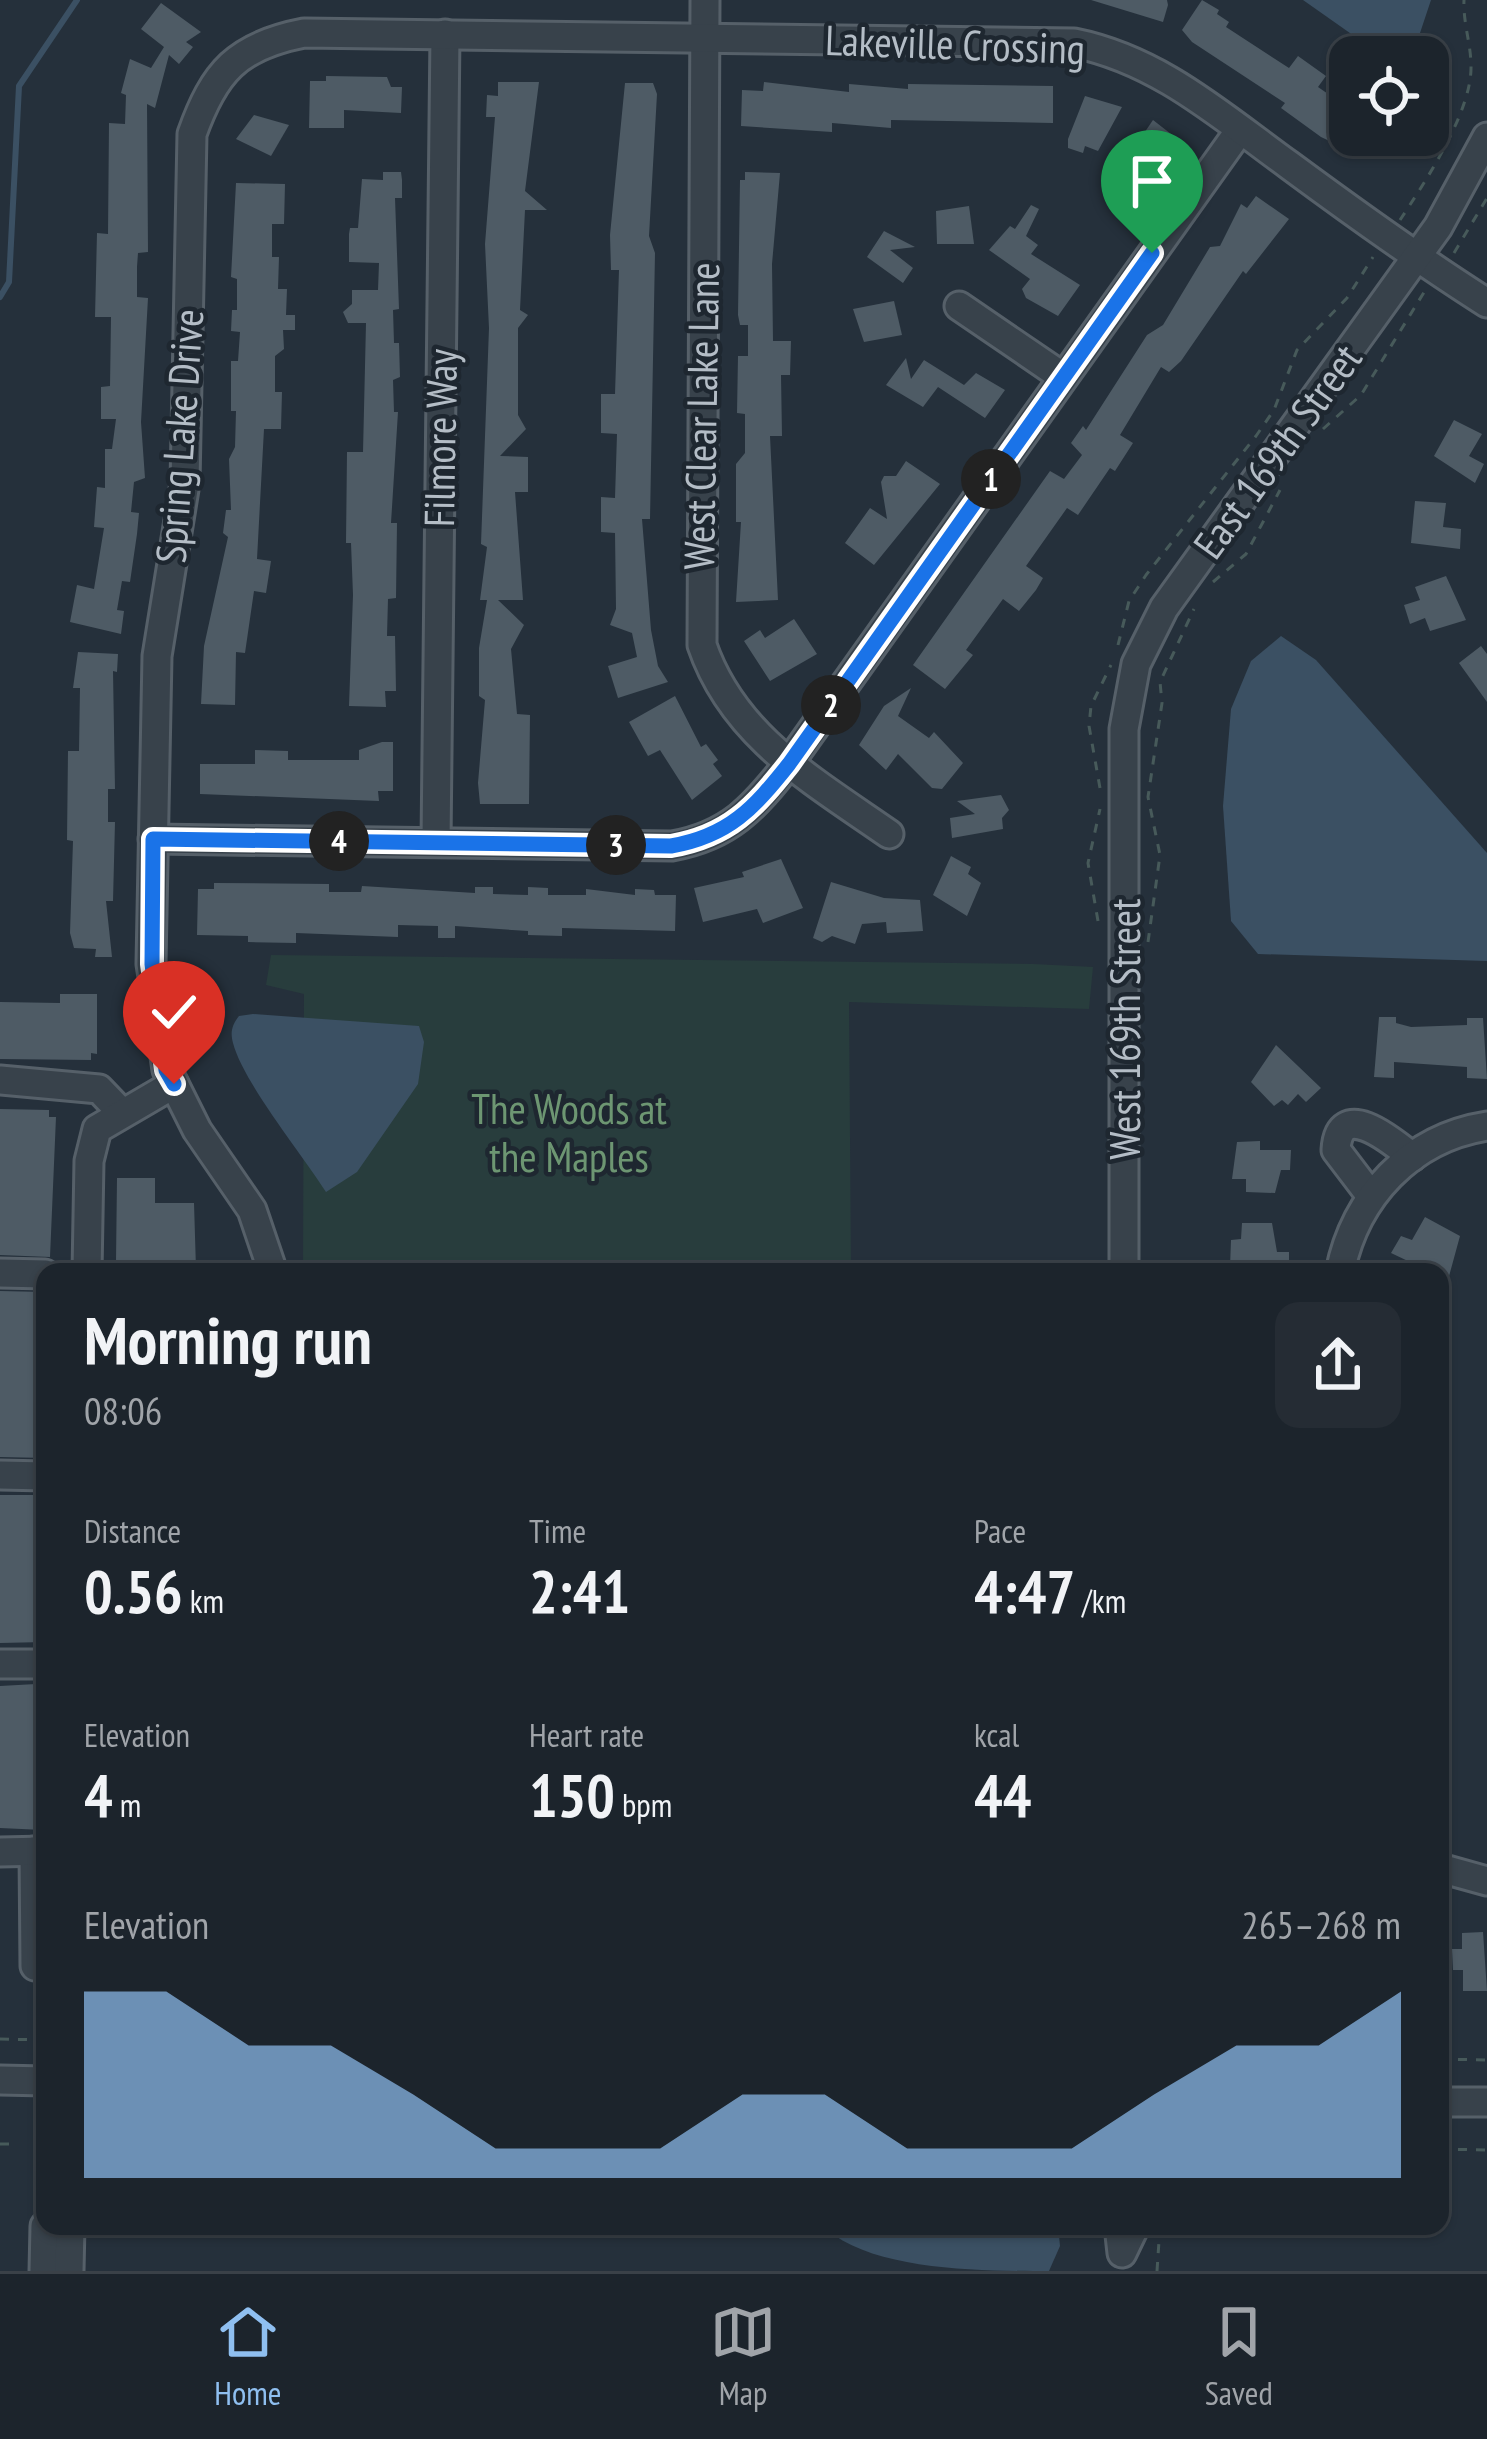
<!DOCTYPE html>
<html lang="en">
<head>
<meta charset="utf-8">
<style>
	:root { --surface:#1c242c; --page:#252c34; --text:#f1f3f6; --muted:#a0a4a9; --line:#3a4148; --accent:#8fbff0 }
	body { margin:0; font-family:"PT Sans Narrow",sans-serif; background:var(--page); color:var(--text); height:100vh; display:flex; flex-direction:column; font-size:45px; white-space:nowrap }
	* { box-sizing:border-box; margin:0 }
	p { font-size:39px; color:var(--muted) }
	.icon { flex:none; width:66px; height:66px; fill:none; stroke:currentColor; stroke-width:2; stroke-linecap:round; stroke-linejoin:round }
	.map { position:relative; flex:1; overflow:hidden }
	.panel { position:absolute; left:36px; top:1263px; width:1413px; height:972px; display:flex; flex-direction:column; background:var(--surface); border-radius:24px; box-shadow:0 3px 9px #0004,0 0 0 3px var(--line) }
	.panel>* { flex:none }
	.controls { position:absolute; left:1329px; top:36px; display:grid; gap:24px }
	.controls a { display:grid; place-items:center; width:120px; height:120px; border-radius:24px; background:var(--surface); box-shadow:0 3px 9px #0004,0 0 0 3px var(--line); font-size:60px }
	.pin { position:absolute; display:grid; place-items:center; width:102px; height:102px; color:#fff; margin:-123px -51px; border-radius:50% 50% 50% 0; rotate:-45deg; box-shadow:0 0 12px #0007 }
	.pin .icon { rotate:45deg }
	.km { position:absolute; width:60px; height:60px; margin:-30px; border-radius:50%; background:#222; color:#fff; font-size:33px; line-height:60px; text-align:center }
	.round { display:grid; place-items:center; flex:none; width:126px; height:126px; border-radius:24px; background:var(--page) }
	.overview { display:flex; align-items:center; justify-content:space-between; height:204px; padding:0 48px }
	h1 { font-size:66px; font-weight:800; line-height:90px }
	.stats { display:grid; grid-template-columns:repeat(3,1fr); gap:18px; height:204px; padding:12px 48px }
	.stats div { display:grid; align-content:center }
	.stats b { font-size:60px; font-weight:800 }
	.stats small { font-size:33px; font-weight:400 }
	.stats p { font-size:33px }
	.chart { height:336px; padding:24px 48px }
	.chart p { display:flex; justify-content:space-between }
	.chart svg { width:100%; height:216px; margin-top:12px; fill:var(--accent); opacity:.7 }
	.dock { display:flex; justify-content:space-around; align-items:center; height:168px; border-top:3px solid var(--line); background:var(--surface); font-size:33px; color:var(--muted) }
	.dock a { display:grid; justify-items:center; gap:6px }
	.dock .current { color:var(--accent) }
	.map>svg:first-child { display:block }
	.green { fill:#283d3d }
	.water { fill:#3b5063 }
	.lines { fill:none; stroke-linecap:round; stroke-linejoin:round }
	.stream { stroke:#3b5063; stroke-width:6 }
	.building { fill:#4e5b65 }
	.minor-casing { stroke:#566069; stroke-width:33 }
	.path { stroke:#475a5a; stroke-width:3; stroke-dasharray:9 9; stroke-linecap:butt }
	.minor { stroke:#38424b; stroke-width:27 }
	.route-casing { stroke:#fff; stroke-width:24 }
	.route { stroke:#1a73e8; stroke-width:15 }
	.labels { text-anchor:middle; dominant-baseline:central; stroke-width:9; stroke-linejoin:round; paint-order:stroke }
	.street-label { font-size:42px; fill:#b4bdc6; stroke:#1e2730 }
	.park-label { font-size:42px; fill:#6d9672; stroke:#1e2730 }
</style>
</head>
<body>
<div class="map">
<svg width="1487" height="2271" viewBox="0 0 1487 2271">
	<rect width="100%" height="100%" fill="#25303b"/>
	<!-- green -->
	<polygon class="green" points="271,955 1033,964 1093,967 1089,1009 849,1002 851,1272 303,1272 304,994 266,985"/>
	<!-- water -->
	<g class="water">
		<polygon points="1303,0 1431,0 1412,57 1384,57"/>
		<polygon points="1281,636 1316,660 1487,853 1487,961 1258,954 1231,921 1223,806 1231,709 1251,661"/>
		<path d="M253 1014 419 1026 424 1042 418 1084 357 1172 326 1192C302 1154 243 1082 233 1043 230 1032 232 1025 239 1016Z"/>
		<path d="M833 2226H1058L1060 2246 1049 2271C985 2271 885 2271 834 2235Z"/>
	</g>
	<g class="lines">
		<!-- stream -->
		<polyline class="stream" points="0,297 9,282 19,86 77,0"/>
	</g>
	<!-- building -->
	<g class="building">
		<polygon points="1091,0 1167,0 1168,5 1163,22"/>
		<polygon points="1202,0 1219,10 1217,14 1229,22 1226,27 1289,68 1298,56 1326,76 1318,87 1350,109 1350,135 1370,135 1357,154 1321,137 1281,108 1285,103 1192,42 1182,30"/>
		<polygon points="161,3 201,32 186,42 193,47 179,64 169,55 155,108 147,104 148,252 138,253 137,267 137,297 148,298 141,422 145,478 134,482 131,512 139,513 137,534 130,582 122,581 117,610 124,611 121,634 70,622 77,585 94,589 104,528 94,527 97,487 105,488 105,449 112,449 116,419 101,419 101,387 110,386 111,317 95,317 97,233 108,234 109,123 125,124 126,95 121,93 130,59 151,68 164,47 141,29"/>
		<polygon points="326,76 387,77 391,87 402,87 401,113 344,110 344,128 309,128 310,81 326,81"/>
		<polygon points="498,82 539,82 525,191 547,210 525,210 520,310 528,315 518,328 518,415 526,429 500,456 528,457 528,492 515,492 523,600 498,600 524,625 511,649 517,714 530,715 529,804 480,804 478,783 485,700 479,696 479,648 487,600 480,600 487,547 481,544 489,328 485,244 495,117 486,117 487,95 498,96"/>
		<polygon points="764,82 849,92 849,84 908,89 908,84 1053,86 1053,123 891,120 891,128 832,123 832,132 741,126 742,90 763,91"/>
		<polygon points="625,83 653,83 657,94 649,236 655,253 650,519 642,519 651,630 658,666 668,682 618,698 608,666 637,657 632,633 610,625 616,609 615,533 601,532 601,497 615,498 617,434 601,433 601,394 615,394 619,270 611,270 610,235"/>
		<polygon points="1085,96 1122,107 1098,151 1085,146 1083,153 1068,148 1068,139"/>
		<polygon points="254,115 289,125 271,156 236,139"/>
		<polygon points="1153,120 1180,141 1160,167 1134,148"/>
		<polygon points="383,172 401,172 402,180 402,198 395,198 399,309 393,310 394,343 399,343 400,377 393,380 394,412 398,412 391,523 397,523 396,598 388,599 387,636 395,636 396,691 385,691 386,707 349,706 353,595 351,543 346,543 347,452 363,452 366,323 348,323 343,312 352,304 352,290 378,290 379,263 349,262 349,234 350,228 358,228 362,179 383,180"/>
		<polygon points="745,172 780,173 772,264 773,341 791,341 790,375 781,375 782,436 770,436 778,600 736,602 741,522 736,522 736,464 745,453 745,414 737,413 738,356 748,356 748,325 740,325 738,315 740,180 745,180"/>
		<polygon points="236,183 285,184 284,224 272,224 272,257 279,257 278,289 287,289 286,315 295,315 295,330 283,330 284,349 275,356 275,392 282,392 281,429 264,429 257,559 271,561 266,593 254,591 245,653 236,652 235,705 201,704 204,646 228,537 223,533 226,510 231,510 229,459 235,447 236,411 231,411 231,361 238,361 240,332 231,331 232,310 237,310 237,279 231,277"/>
		<polygon points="1256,196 1289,219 1246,274 1243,271 1181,361 1169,372 1161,367 1120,435 1133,443 1115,471 1110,468 1078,515 1067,508 1026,566 1043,578 1036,590 1019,611 1003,599 966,650 973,655 945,689 913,665 1050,471 1064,479 1082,455 1071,443 1083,426 1086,430 1147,335 1163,325 1210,247 1220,246 1241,204 1247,208"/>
		<polygon points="1031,205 1039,209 1026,236 1038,245 1031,254 1080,285 1058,316 1026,298 1022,289 1030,279 989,250 1010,226 1015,229"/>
		<polygon points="969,206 974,244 937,244 936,211"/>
		<polygon points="884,231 915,247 890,250 913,268 903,283 867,257"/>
		<polygon points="894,301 902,335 864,342 853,309"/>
		<polygon points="906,358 911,379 924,360 964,385 976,373 1005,390 985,418 938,387 923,407 886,385"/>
		<polygon points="1454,420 1482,434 1469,456 1484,464 1475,483 1434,456"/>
		<polygon points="906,461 940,484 874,565 845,543 870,508 887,519 881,482 884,476 896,476"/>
		<polygon points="1415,501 1446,503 1443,527 1461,529 1460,549 1411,543"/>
		<polygon points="1446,576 1466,620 1430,631 1425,618 1410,624 1404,605 1420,600 1415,587"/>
		<polygon points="794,619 817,654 770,681 744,641 760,630 765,638"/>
		<polygon points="1481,646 1487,654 1487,702 1459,663"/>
		<polygon points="78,652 118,654 117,672 113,671 115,789 108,789 108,822 115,822 113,901 106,901 112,957 95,957 96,949 74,948 70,933 73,841 67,840 68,751 79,751 80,688 73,688"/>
		<polygon points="911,688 898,716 929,738 934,732 963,763 942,789 932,788 898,754 886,770 859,745 884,706"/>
		<polygon points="675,696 701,747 706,744 718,760 713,764 722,776 692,800 660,750 648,756 629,722"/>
		<polygon points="382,742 393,742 393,791 378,791 379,801 200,794 200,764 255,764 255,750 288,751 288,760 359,760 359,750"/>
		<polygon points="1001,795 1009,810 1002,818 1003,829 952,838 950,818 975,814 957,801"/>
		<polygon points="951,856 971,867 968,874 981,883 967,916 933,895"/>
		<polygon points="781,859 803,908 763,923 757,909 703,922 694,888 744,877 742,872"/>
		<polygon points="831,882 884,898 920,900 923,931 887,933 886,922 862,924 855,944 832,936 822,942 813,938"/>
		<polygon points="214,883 329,884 329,892 361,892 362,886 475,893 475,887 493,887 493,894 528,895 528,887 548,888 548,895 586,895 586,889 635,895 635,889 654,890 655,895 676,895 675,931 562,928 562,936 528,935 528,931 455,926 455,938 438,938 438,926 398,925 398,937 296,933 296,943 248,942 248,936 197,935 198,889 214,889"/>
		<polygon points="60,994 97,994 97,1054 91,1053 91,1060 0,1059 0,1002 60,1003"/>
		<polygon points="1379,1017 1396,1017 1396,1023 1411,1027 1467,1025 1467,1018 1483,1018 1487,1079 1467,1078 1467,1067 1394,1062 1394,1078 1374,1077"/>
		<polygon points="1276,1045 1321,1088 1306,1102 1298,1094 1288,1105 1282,1100 1274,1106 1251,1082"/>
		<polygon points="0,1109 49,1110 49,1117 56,1117 50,1257 0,1255"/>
		<polygon points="1260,1141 1260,1150 1291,1150 1290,1170 1281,1170 1275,1193 1246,1192 1246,1179 1232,1179 1237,1142"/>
		<polygon points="117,1178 155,1178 155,1203 194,1203 196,1269 116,1261"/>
		<polygon points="1425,1217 1460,1236 1448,1280 1391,1253 1401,1236 1412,1240"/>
		<polygon points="1242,1223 1272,1223 1277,1252 1289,1252 1289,1271 1230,1267 1231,1240 1241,1239"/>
		<polygon points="0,1291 45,1292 45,1458 0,1457"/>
		<polygon points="0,1495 45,1495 45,1642 0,1643"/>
		<polygon points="36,1684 45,1688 43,1830 0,1828 0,1686"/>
		<polygon points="1483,1932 1487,1991 1463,1991 1463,1970 1453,1970 1452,1949 1462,1949 1462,1933"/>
	</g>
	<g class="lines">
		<defs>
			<g id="minor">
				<path d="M705 0 702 645C733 736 813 781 889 834"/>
				<polyline points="959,306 1063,377"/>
				<path d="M153 839 672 846C729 836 754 808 789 763L1240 130"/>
				<polyline points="436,842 445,34"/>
				<polyline points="0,1080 99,1089 121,1112"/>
				<path d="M1371 1196 1336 1150C1339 1097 1391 1140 1412 1157"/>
				<polyline points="87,1272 89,1161 97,1129 174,1084"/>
				<path d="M273 1272 252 1210 197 1130 167 1070 151 964 157 656 185 483 192 134C214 72 237 46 304 33L1074 43C1159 60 1221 116 1289 165 1354 213 1419 260 1487 303"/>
				<polyline points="1124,1272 1124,729 1136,664 1164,608 1438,227 1487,137"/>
				<path d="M1340 1272C1355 1197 1410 1138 1487 1126"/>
				<polyline points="0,1273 45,1274"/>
				<polyline points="0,1475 45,1476"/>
				<polyline points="0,1664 45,1664"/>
				<polyline points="34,1851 35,1966"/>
				<polyline points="0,1852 45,1851"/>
				<polyline points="1440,1868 1487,1881"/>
				<polyline points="0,2080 45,2081"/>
				<polyline points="1440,2102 1487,2102"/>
				<polyline points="1119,2226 1122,2253 1135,2226"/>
				<polyline points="44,2271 45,2226"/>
				<polyline points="69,2271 70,2226"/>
			</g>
		</defs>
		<!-- minor casing -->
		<use href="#minor" class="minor-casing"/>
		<!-- path -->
		<g class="path">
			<path d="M1400 220C1425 182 1472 112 1471 66 1471 44 1463 23 1464 0"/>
			<polyline points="1454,253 1487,198"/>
			<polyline points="1323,429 1361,395 1426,289"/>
			<polyline points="1213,582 1246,554 1280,490"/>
			<polyline points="1118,645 1129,601 1146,575 1256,436 1274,410 1297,350 1347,298 1373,257"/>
			<polyline points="1100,788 1089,726 1091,706 1111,665"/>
			<polyline points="1098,921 1088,863 1100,809"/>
			<polyline points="1148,942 1160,855 1148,797 1162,703 1160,682 1194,609"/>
			<polyline points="0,2039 45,2040"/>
			<polyline points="1440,2059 1487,2060"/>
			<polyline points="0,2144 9,2144"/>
			<polyline points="1440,2149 1487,2150"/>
			<polyline points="1157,2271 1160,2226"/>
		</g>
		<!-- minor -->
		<use href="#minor" class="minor"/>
	</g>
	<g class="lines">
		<defs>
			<path id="route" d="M174 1084 166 1070 152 964 153 839 671 846C729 836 754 808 789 764L1152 253"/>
		</defs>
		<!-- route casing -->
		<use href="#route" class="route-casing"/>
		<!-- route -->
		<use href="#route" class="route"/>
	</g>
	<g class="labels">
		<!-- street labels -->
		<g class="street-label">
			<text transform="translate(955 44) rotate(2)">Lakeville Crossing</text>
			<text transform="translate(701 416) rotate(-89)">West Clear Lake Lane</text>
			<text transform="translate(179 436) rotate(-86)">Spring Lake Drive</text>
			<text transform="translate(440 438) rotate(-89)">Filmore Way</text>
			<text transform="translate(1277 451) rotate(-54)">East 169th Street</text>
			<text transform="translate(1124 1029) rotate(-90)">West 169th Street</text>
		</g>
		<!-- park labels -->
		<g class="park-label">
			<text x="569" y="1108">The Woods at<tspan x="569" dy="48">the Maples</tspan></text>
		</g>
	</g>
</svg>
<div class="controls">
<a><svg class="icon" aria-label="locate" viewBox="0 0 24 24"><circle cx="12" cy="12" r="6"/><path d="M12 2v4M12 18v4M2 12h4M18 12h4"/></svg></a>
</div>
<div class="pin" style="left:1152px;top:253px;background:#1e9e55"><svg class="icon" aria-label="arrive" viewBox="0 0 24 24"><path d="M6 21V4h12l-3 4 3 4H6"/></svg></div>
<div class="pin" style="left:174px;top:1084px;background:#d93025"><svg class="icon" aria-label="check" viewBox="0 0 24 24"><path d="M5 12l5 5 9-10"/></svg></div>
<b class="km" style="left:991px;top:479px">1</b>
<b class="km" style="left:831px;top:705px">2</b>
<b class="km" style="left:616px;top:845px">3</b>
<b class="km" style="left:339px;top:841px">4</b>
<section class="panel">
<div class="overview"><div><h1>Morning run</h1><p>08:06</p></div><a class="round"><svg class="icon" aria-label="share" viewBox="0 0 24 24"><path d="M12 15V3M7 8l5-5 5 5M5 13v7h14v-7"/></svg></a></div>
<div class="stats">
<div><p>Distance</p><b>0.56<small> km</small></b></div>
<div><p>Time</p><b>2:41</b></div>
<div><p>Pace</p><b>4:47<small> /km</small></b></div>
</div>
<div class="stats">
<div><p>Elevation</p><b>4<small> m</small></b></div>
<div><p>Heart rate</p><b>150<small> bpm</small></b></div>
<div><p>kcal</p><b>44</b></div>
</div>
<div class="chart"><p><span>Elevation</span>265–268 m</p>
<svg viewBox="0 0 160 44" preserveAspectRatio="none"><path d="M0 44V6L10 6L20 17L30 17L40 27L50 38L60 38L70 38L80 27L90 27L100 38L110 38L120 38L130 27L140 17L150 17L160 6V44z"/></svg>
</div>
</section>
</div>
<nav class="dock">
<a class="current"><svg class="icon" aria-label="home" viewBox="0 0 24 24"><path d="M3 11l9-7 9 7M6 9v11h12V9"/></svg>Home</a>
<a><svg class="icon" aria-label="map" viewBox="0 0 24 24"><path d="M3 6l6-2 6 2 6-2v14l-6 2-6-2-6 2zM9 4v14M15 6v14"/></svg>Map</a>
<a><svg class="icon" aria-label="saved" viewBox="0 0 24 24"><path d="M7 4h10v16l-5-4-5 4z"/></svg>Saved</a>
</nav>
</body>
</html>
